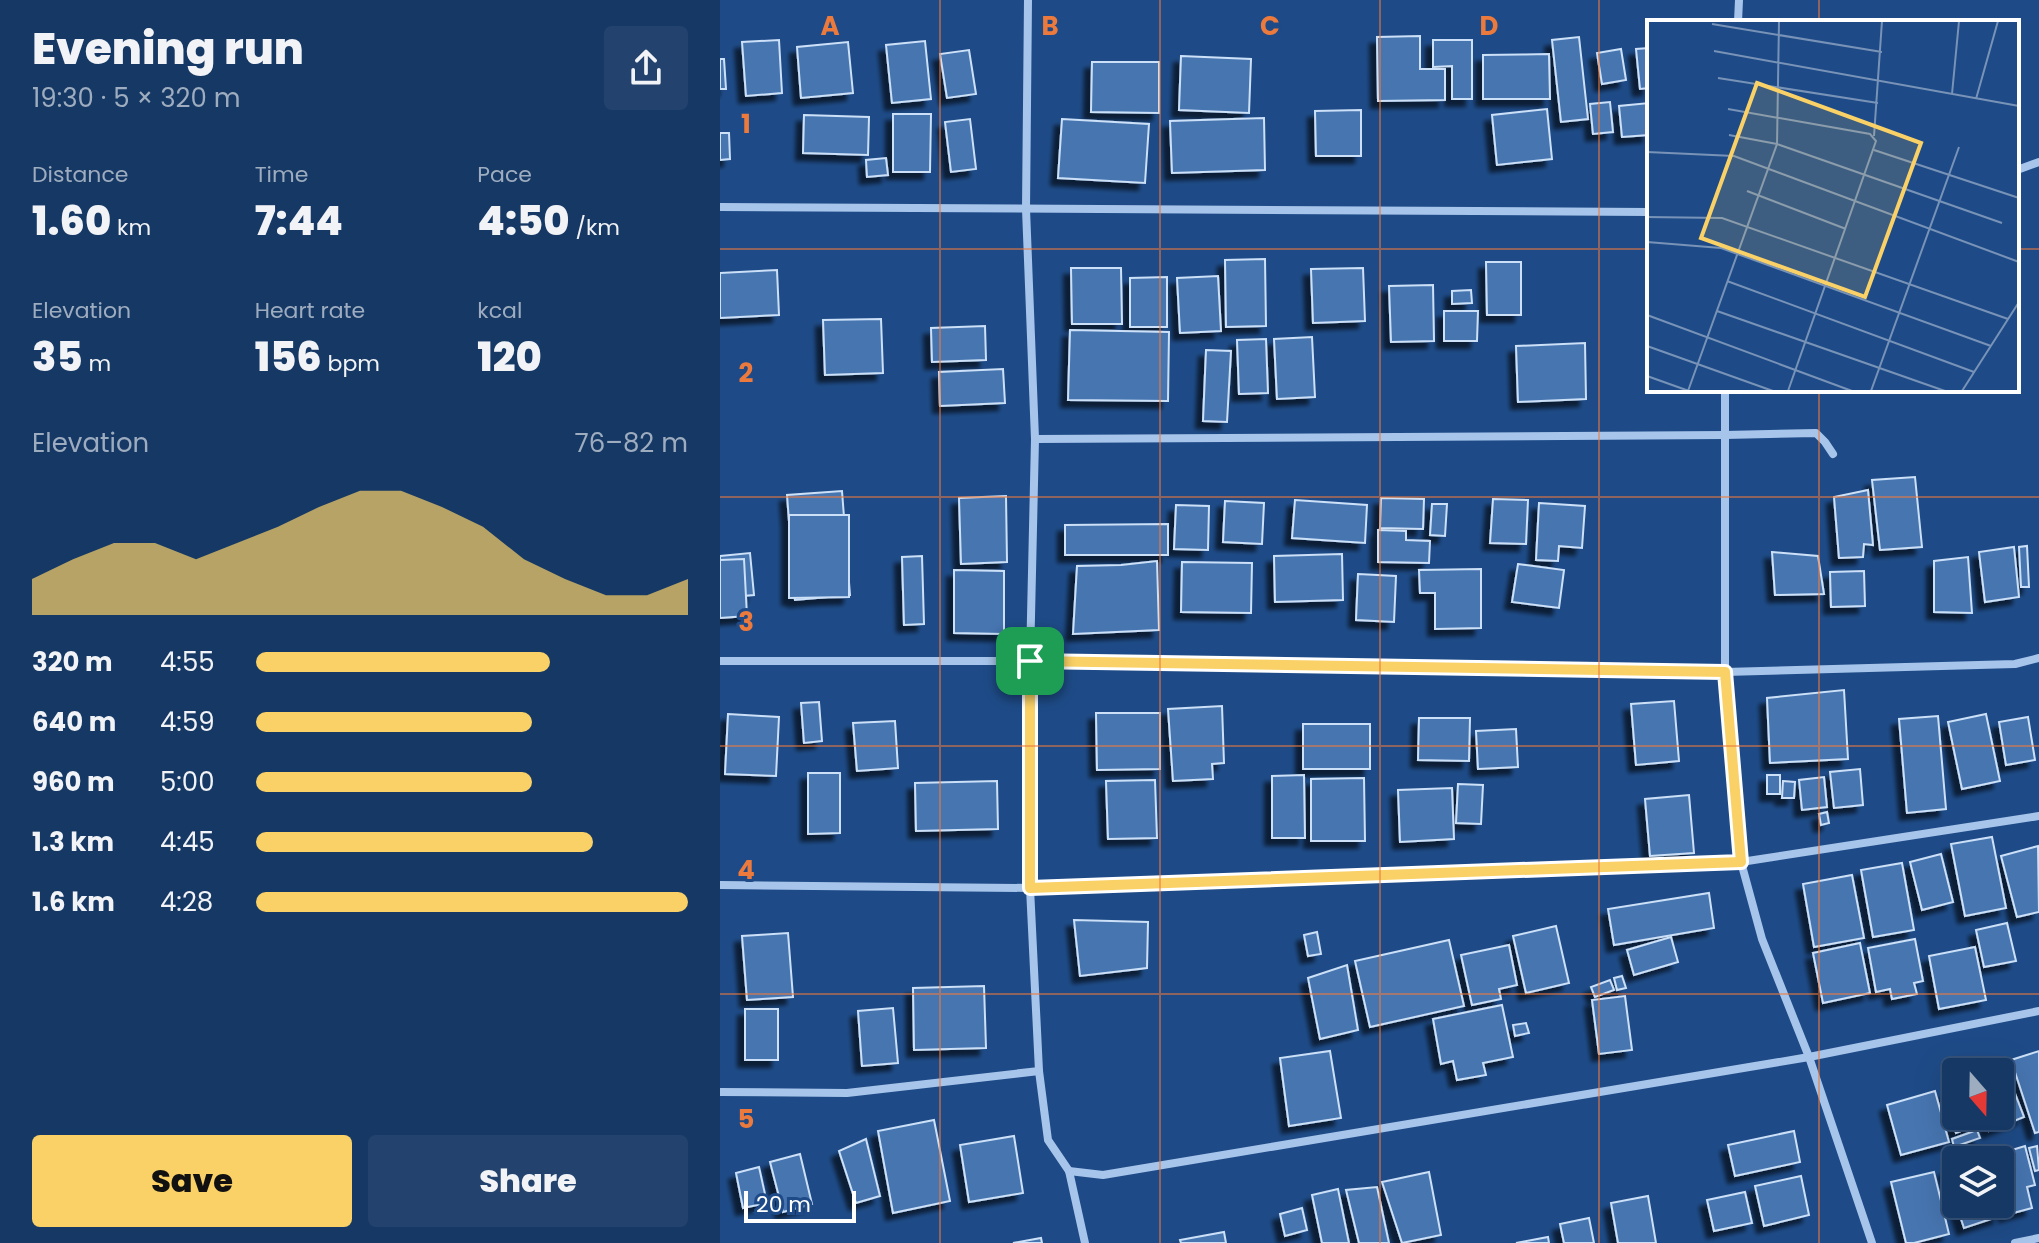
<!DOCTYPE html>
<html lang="en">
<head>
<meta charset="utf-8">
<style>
	:root { --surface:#163865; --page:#23436e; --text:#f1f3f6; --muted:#9eacbf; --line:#355279; --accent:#fad166 }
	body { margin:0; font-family:Poppins,sans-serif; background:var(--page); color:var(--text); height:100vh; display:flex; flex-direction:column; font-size:30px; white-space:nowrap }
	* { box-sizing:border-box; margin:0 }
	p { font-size:26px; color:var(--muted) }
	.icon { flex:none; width:44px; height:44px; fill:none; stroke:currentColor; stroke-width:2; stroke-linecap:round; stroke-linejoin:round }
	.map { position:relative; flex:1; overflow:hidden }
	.sheet { display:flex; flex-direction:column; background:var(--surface); width:720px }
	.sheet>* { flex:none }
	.needle { width:52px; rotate:160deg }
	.fabs { position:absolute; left:1222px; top:1058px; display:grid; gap:16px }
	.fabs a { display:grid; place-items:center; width:72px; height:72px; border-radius:8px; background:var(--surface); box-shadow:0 8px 32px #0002,0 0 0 2px var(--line); font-size:40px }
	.scale { position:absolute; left:24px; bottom:20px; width:112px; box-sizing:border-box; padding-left:8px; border:4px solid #fff; border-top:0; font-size:22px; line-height:28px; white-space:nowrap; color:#fff; -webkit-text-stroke:6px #1e4b87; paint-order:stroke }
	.pin { position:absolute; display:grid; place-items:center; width:68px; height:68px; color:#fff; margin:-34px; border-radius:16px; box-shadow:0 4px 12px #0006 }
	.round { display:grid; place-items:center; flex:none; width:84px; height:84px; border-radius:8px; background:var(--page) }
	.headline { display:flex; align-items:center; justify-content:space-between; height:136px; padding:0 32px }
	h1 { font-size:44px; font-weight:800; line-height:60px }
	.metrics { display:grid; grid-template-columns:repeat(3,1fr); gap:12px; height:136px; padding:8px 32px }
	.metrics div { display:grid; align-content:center }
	.metrics b { font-size:40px; font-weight:800 }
	.metrics small { font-size:22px; font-weight:400 }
	.metrics p { font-size:22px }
	.chart { height:224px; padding:16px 32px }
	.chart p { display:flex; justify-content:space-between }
	.chart svg { width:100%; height:144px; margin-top:8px; fill:var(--accent); opacity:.7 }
	.cta { display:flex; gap:16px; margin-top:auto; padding:16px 32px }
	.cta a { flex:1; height:92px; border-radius:8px; background:var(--accent); color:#111; font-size:32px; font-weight:800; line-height:92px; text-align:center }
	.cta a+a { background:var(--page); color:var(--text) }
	ul { padding:0 32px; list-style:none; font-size:26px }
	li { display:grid; grid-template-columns:128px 96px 1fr; align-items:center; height:60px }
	li i { height:20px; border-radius:10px; background:var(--accent) }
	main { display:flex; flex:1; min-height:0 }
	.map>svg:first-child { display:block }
	.building { fill:#4675b0; stroke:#cce0f8; stroke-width:2; filter:url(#shadow) }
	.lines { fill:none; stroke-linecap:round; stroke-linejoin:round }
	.minor { stroke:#a7c5eb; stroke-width:8 }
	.route-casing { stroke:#fff; stroke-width:16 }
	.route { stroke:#fad166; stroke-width:10 }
	.grid { fill:none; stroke:#ed7a3d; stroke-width:2; stroke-opacity:0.55 }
	.inset-road { fill:none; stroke:#7893b7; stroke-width:2 }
	.view { fill:#fad166; fill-opacity:0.15; stroke:#fad166; stroke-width:4 }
	.inset-edge { fill:none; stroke:#fff; stroke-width:4 }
	.grid-label { font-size:26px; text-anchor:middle; font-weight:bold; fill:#ed7a3d; stroke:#1e4b87; stroke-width:6; stroke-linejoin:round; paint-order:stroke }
</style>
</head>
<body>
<main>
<section class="sheet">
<div class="headline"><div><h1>Evening run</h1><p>19:30 · 5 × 320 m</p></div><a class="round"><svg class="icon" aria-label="share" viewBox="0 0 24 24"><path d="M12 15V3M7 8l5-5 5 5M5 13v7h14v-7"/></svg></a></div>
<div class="metrics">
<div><p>Distance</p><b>1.60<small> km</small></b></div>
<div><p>Time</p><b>7:44</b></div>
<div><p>Pace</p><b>4:50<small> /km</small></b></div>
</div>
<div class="metrics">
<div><p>Elevation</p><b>35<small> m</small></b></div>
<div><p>Heart rate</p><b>156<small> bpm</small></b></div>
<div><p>kcal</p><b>120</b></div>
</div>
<div class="chart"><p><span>Elevation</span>76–82 m</p>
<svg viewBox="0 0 160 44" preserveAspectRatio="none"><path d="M0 44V33L10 27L20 22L30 22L40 27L50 22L60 17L70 11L80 6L90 6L100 11L110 17L120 27L130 33L140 38L150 38L160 33V44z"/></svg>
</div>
<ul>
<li><b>320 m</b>4:55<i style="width:68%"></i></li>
<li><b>640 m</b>4:59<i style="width:64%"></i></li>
<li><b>960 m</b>5:00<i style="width:64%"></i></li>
<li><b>1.3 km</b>4:45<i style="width:78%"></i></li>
<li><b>1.6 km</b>4:28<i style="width:100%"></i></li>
</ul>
<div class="cta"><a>Save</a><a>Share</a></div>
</section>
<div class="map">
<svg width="1319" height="1243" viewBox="0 0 1319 1243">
	<defs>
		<filter id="shadow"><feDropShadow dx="-7" dy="7" stdDeviation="2" flood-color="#0009"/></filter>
	</defs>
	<rect width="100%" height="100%" fill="#1e4b87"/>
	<!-- building -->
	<g class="building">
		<polygon points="700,36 700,69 725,69 725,100 658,101 657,37"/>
		<polygon points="859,37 868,119 841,122 832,40"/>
		<polygon points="59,40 62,93 26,96 22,42"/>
		<polygon points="713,40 752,40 752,99 732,99 732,66 713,67"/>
		<polygon points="205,41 211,99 172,103 166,45"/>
		<polygon points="128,42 133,93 81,98 77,47"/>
		<polygon points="929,48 929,88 920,89 916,49"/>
		<polygon points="901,49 906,80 882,84 877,53"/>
		<polygon points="249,50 256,94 227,98 220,54"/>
		<polygon points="829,54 830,99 763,99 763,55"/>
		<polygon points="461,56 531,59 529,113 459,110"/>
		<polygon points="0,59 4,59 6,89 0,89"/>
		<polygon points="372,62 439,62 439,113 371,112"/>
		<polygon points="890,102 893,132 873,134 870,104"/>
		<polygon points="929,103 929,135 902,137 899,106"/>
		<polygon points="827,109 832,159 777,165 772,115"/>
		<polygon points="641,110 641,156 596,156 595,111"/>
		<polygon points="173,114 211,114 210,172 173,172"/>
		<polygon points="84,115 149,117 148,155 83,153"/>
		<polygon points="544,118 545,170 452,173 450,121"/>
		<polygon points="250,119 256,169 231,172 225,122"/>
		<polygon points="342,119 429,124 425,183 338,178"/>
		<polygon points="0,133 9,133 10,159 0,160"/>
		<polygon points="166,158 168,175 147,177 146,160"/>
		<polygon points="545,259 546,326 506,327 505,260"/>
		<polygon points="766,262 801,262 801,315 767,315"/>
		<polygon points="351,268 401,268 402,324 352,324"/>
		<polygon points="643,268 645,321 593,323 591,269"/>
		<polygon points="57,270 59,315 0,318 0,273"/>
		<polygon points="498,276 501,331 460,333 457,278"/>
		<polygon points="447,277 447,327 410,327 410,278"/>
		<polygon points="713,285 714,341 671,342 669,286"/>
		<polygon points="751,290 752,303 732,304 732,291"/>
		<polygon points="724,311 758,311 757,341 724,341"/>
		<polygon points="161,319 163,373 105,375 103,320"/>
		<polygon points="265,326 266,360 212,362 211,328"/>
		<polygon points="350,330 449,332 448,401 348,400"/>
		<polygon points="592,337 595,397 557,399 554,339"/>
		<polygon points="546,339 548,393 519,394 517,340"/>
		<polygon points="865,343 866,399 798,402 796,346"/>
		<polygon points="486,350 511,351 507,422 483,421"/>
		<polygon points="283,369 285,403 220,406 219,372"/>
		<polygon points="1195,477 1202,547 1160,550 1152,480"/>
		<polygon points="1148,490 1153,545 1144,544 1143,557 1119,558 1114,497"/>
		<polygon points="122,491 130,595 75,600 67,495"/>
		<polygon points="286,496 287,562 241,564 239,498"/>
		<polygon points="661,498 704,499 703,529 660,528"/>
		<polygon points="773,499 808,500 806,544 770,543"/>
		<polygon points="575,500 647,505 645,543 572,538"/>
		<polygon points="505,501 544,503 542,544 503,542"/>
		<polygon points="819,503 865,506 862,548 839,546 838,561 816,560"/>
		<polygon points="712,504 727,504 725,536 710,535"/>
		<polygon points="456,505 489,506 488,550 454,549"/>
		<polygon points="69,515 129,515 129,597 69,598"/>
		<polygon points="448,524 448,555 345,555 345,525"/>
		<polygon points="658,530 686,531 686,540 710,541 709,563 658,562"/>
		<polygon points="1307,546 1309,587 1301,587 1299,547"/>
		<polygon points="1294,547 1299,597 1265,602 1259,552"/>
		<polygon points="1052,552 1098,556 1104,594 1055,595"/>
		<polygon points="30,553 34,595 0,598 0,556"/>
		<polygon points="622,554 623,600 555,602 554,556"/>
		<polygon points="202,556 204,624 184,625 182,557"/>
		<polygon points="1248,557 1252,613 1214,612 1214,561"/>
		<polygon points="24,559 27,616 0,618 0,560"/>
		<polygon points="437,561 439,630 353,634 357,566 401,565"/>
		<polygon points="462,562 532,563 531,613 461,612"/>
		<polygon points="798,564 844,570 839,608 792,602"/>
		<polygon points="761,569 761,628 715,629 715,593 700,593 699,570"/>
		<polygon points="234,570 284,571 284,634 234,633"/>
		<polygon points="1144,571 1145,606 1111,607 1110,572"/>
		<polygon points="638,574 676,576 674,622 636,620"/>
		<polygon points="1124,690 1128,759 1050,763 1047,698"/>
		<polygon points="954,701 959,761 916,765 911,704"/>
		<polygon points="99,702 102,741 84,743 81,703"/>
		<polygon points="502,706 504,763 492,764 493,779 453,781 448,709"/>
		<polygon points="376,713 440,713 440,769 377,770"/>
		<polygon points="8,714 59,717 56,776 5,774"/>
		<polygon points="1266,714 1280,781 1242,789 1228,722"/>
		<polygon points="1218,716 1226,809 1187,813 1179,719"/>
		<polygon points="1308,717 1315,760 1286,765 1279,722"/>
		<polygon points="699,718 750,718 749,761 698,760"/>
		<polygon points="175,721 178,768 137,771 133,723"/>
		<rect x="583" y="724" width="67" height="45"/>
		<polygon points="796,729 798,767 758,769 756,731"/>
		<polygon points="1140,769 1143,805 1114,808 1110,772"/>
		<polygon points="88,773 120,773 120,833 88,834"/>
		<polygon points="584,775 585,838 552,838 552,776"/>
		<rect x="1047" y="775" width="13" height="19"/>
		<polygon points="1104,777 1107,807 1082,810 1079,780"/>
		<polygon points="644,778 645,841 591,841 591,779"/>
		<polygon points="435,780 437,838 388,839 386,781"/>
		<polygon points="277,781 278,829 196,831 195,783"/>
		<polygon points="1063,781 1075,782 1074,798 1062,798"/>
		<polygon points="738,784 763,785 761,824 736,823"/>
		<polygon points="732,788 734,839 680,842 678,790"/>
		<polygon points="969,795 974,853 930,856 925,799"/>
		<polygon points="1107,812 1109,823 1101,825 1099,814"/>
		<polygon points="1272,837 1286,908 1245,916 1231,844"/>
		<polygon points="1318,846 1319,912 1297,917 1281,856"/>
		<polygon points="1221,854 1233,902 1202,910 1190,862"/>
		<polygon points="1182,863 1194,930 1153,937 1141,870"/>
		<polygon points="1132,875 1144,938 1094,947 1083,884"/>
		<polygon points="989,893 994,928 894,945 888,909"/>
		<polygon points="354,920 428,922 427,968 360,976"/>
		<polygon points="1287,923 1296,961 1264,967 1256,930"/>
		<polygon points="836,926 849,983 806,993 793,936"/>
		<polygon points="597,932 601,954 588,956 584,935"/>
		<polygon points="68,933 73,997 27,1000 22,936"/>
		<polygon points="951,937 958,962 914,975 907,950"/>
		<polygon points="1195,939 1203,981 1194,983 1197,994 1172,999 1170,989 1156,992 1148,948"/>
		<polygon points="729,940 744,1006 650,1027 635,961"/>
		<polygon points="1140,943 1150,993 1103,1003 1093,953"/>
		<polygon points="789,945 797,985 779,989 781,999 752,1005 741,955"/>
		<polygon points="1255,947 1266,1000 1219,1009 1209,956"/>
		<polygon points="627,965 638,1030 600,1039 588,978"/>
		<polygon points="902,976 906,988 897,990 894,978"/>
		<polygon points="890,980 894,990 875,997 871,987"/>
		<polygon points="264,986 266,1048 194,1050 193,988"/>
		<polygon points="905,996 912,1050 879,1054 872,1000"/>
		<polygon points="782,1005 793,1057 763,1063 766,1075 737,1080 733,1061 721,1064 713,1019"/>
		<polygon points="173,1008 178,1063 142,1066 138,1011"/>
		<rect x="25" y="1009" width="33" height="51"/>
		<polygon points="806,1023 809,1033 795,1036 793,1025"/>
		<polygon points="610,1051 621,1118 569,1126 560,1058"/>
		<polygon points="1319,1051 1319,1132 1315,1133 1291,1060"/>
		<polygon points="1286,1070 1304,1117 1269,1131 1263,1116 1280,1116 1280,1072"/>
		<polygon points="1236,1090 1236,1116 1252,1116 1255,1126 1236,1133 1223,1094"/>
		<polygon points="1215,1091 1229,1142 1181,1155 1167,1105"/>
		<polygon points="214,1120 230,1201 173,1213 158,1131"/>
		<polygon points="1257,1130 1260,1138 1234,1147 1232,1139"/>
		<polygon points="1074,1131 1080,1162 1015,1176 1008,1145"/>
		<polygon points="294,1136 303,1193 249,1202 240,1145"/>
		<polygon points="146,1139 160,1196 136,1203 119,1151"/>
		<polygon points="1305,1146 1315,1185 1307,1187 1312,1208 1286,1215 1280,1195 1280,1160 1270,1160 1269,1157"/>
		<polygon points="1317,1146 1319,1170 1315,1171 1309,1148"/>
		<polygon points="80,1154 92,1204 63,1212 50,1162"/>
		<polygon points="39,1167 47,1203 23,1208 16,1173"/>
		<polygon points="1236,1167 1236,1203 1225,1170"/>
		<polygon points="709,1172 721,1235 682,1243 662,1182"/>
		<polygon points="1214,1172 1229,1234 1194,1243 1186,1243 1171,1182"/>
		<polygon points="1081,1176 1089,1215 1044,1226 1035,1186"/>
		<polygon points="657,1187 669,1243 639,1243 626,1190"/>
		<polygon points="618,1189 629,1243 602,1243 592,1195"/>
		<polygon points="1025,1192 1032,1223 994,1231 987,1200"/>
		<polygon points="928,1196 936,1243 898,1243 891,1203"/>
		<polygon points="1236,1204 1276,1204 1280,1216 1244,1228"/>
		<polygon points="582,1208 587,1230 565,1236 560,1214"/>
		<polygon points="869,1218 874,1243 844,1243 840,1224"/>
		<polygon points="504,1232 506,1243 461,1243 460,1240"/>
		<polygon points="828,1237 829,1243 796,1243"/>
		<polygon points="321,1238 322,1243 293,1243"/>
	</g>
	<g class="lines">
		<!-- minor -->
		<g class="minor">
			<polyline points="308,0 306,209 315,439 310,661 310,888 319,1071 328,1140 349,1171 383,1175 1089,1057 1319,1011"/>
			<polyline points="1018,22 1019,0"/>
			<polyline points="1297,170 1319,162"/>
			<polyline points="0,207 929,212"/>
			<polyline points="1005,390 1005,672 1021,862 1042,939 1089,1057 1152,1243"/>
			<polyline points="315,439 1005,435 1096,433 1105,442 1113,454"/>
			<polyline points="0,661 310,661 1005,672 1295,664 1319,658"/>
			<polyline points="0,885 310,888 1021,862 1319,816"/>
			<polyline points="0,1092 127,1093 319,1071"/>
			<polyline points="349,1171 365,1243"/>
			<polyline points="1295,1243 1319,1238"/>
		</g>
	</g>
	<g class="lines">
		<defs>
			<polygon id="route" points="310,661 1005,672 1021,862 310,888"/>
		</defs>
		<!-- route casing -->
		<use href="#route" class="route-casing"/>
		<!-- route -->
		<use href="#route" class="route"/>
	</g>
	<!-- grid -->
	<path class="grid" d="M220 0V1243M440 0V1243M660 0V1243M879 0V1243M1099 0V22M0 249H929M1297 249H1319M1099 390V1243M0 497H1319M0 746H1319M0 994H1319"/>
	<!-- overview -->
	<g transform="translate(927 20)">
		<rect width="372" height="372" fill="#1e4b87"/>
		<path class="inset-road" d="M65 4 235 32M67 31 372 86M71 58 231 83M305 74 312 1M329 79 351 1M81 89 223 114 229 121 141 371M82 115 130 124 355 203M227 116 235 1M227 130 372 178M0 132 87 136 372 242M100 171 199 209M0 197 75 198 361 299M0 222 74 228 344 326M80 261 327 352M70 291 298 371M0 295 205 371M0 326 126 371M0 356 42 371M41 371 130 124 132 1M224 371 312 127M315 371 372 282"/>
		<path class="view" d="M110 63 274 123 218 277 54 218Z"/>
		<rect width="372" height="372" class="inset-edge"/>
	</g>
	<g class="grid-label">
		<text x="110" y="35">A</text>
		<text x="330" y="35">B</text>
		<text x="550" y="35">C</text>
		<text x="769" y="35">D</text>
		<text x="26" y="133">1</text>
		<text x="26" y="382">2</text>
		<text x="26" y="631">3</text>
		<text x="26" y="879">4</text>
		<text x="26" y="1128">5</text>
	</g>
</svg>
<div class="fabs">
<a><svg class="needle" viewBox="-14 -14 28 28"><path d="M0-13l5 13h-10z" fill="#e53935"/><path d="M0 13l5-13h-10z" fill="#9eacbf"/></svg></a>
<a><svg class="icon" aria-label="layers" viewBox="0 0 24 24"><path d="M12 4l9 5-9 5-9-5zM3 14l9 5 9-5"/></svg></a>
</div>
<div class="scale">20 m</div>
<div class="pin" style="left:310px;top:661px;background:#1e9e55"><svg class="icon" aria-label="arrive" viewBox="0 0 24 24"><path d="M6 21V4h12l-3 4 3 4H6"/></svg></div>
</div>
</main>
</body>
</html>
